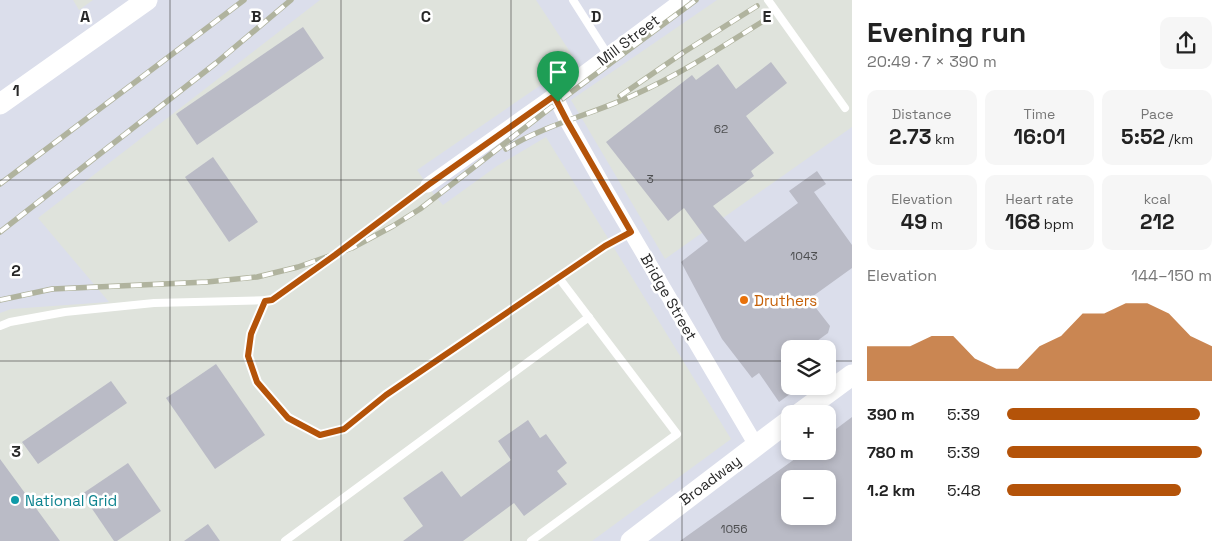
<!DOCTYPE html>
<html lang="en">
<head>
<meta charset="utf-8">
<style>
	:root { --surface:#fff; --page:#f6f6f6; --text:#222; --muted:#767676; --accent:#b45309 }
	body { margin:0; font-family:"Space Grotesk",sans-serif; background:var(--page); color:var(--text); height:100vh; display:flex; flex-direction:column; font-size:19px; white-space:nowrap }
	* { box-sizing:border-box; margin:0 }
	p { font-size:16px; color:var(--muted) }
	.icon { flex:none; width:28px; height:28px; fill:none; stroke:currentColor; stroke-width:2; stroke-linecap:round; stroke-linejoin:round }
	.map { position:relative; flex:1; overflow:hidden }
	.sheet { display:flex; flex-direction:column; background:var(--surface); width:375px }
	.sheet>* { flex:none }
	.tools { position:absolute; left:781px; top:340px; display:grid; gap:10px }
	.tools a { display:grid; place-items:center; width:55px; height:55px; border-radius:10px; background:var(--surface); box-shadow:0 2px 8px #0003; font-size:25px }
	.pin { position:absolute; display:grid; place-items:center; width:42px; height:42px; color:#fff; margin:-51px -21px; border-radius:50% 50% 50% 0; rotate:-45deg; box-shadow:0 0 5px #0007 }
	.pin .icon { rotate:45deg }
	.round { display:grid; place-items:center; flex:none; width:52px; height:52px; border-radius:10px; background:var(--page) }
	.summary { display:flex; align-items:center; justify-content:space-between; height:85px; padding:0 15px }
	h1 { font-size:28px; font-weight:700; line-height:38px }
	.stats { display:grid; grid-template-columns:repeat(3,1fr); gap:8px; height:85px; padding:5px 15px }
	.stats div { display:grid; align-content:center; border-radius:10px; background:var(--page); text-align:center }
	.stats b { font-size:21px; font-weight:700 }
	.stats small { font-size:14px; font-weight:400 }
	.stats p { font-size:14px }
	.chart { height:140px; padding:10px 15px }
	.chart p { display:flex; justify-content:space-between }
	.chart svg { width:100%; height:90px; margin-top:5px; fill:var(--accent); opacity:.7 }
	ul { padding:0 15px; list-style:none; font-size:16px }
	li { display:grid; grid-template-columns:80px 60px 1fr; align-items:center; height:38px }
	li i { height:12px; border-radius:6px; background:var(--accent) }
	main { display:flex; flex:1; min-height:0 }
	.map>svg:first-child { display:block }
	.industrial { fill:#dfe3dc }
	.building { fill:#babbc6; fill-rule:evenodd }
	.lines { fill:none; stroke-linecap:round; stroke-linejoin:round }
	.lane { stroke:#fff; stroke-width:8 }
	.street { stroke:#fff; stroke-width:15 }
	.secondary { stroke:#fff; stroke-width:21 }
	.rail-casing { stroke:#b0b39e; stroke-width:5.5 }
	.rail { stroke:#fff; stroke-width:4; stroke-dasharray:11; stroke-linecap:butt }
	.route-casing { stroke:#fff; stroke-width:10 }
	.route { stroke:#b45309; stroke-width:6 }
	.grid { fill:none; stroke:#292929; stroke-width:1; stroke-opacity:0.55 }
	.food-dot { fill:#e8710a; stroke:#fff; stroke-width:2 }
	.culture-dot { fill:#0f9aa8; stroke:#fff; stroke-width:2 }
	.labels { text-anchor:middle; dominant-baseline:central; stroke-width:5; stroke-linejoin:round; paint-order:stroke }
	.number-label { font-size:12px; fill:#4d4e50 }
	.street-label { font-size:15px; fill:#292929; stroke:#fff }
	.food-label { font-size:15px; fill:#c56008; stroke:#fff; text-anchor:start }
	.culture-label { font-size:15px; fill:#0d838f; stroke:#fff; text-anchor:start }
	.grid-label { font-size:16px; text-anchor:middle; font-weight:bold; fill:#292929; stroke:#fff; stroke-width:5; stroke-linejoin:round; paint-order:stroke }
</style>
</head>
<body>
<main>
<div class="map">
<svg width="852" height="541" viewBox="0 0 852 541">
	<rect width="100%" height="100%" fill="#dbdeeb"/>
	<!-- industrial -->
	<g class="industrial">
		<polygon points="73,0 93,0 79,10"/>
		<polygon points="320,0 536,0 576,61 417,170 435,196 443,205 497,166 546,137 731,439 592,541 0,541 0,313 11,309 109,302 38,218"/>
		<polygon points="717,0 852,0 852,127 665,259 571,100"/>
	</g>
	<!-- building -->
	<g class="building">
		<polygon points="303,27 324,58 197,145 176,114"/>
		<polygon points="771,62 787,83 746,116 774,153 751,171 754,176 713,206 745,242 798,203 789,191 817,171 826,184 814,192 852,245 852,268 809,299 830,326 828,333 817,341 823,349 790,349 790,394 779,402 759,373 752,378 722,339 681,262 708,241 684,208 668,221 606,142 692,75 696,80 718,64 736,89"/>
		<polygon points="213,157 258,222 229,242 185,177"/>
		<polygon points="216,364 265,435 215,469 166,398"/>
		<polygon points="111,381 127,403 38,464 22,442"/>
		<path d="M852 417V541H680L806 451H828V435ZM790 479H828V516H790Z"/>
		<polygon points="528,420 540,438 546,434 567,463 557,471 567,484 524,516 514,503 463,541 403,541 423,526 403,498 442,471 461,497 511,460 498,441"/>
		<polygon points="0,459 60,541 0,541"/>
		<polygon points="128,463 161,511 117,541 114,541 82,494"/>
		<polygon points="208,524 220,541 184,541"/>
	</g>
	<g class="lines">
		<!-- lane -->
		<g class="lane">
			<polyline points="573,0 608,55"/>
			<polyline points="768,0 845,108"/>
			<polyline points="265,301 251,334 248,356 257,382 288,417 320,435 344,429 386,395 605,246 631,231"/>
			<polyline points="0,326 10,322 65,312 154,303 272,300 335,255 428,185"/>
			<polyline points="285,541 589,317"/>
			<polyline points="531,541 677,434 559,278"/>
		</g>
		<!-- street -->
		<g class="street">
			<polyline points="553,96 558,102 567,121 607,192 756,445"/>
			<polyline points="428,185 553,96 682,0"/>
		</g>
		<!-- secondary -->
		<g class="secondary">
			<polyline points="0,104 147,0"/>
			<polyline points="799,414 852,375"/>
			<polyline points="631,541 790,420"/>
		</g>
		<defs>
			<g id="rail">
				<polyline points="620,96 684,52 757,6"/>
				<path d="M506 149C546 124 594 114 636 94 681 74 723 46 765 20"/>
				<polyline points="0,184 244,0"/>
				<polyline points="0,232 216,63 291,0"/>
				<polyline points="0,300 52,289 207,282 257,277 298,267 352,248 393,226 420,209 558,102 696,0"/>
			</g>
		</defs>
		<!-- rail casing -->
		<use href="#rail" class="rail-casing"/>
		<!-- rail -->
		<use href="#rail" class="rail"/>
	</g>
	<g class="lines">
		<defs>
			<polygon id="route" points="554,96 567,121 631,232 605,246 386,395 344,429 320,435 288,418 257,382 248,356 251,334 265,301 272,300 335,255 428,185"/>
		</defs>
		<!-- route casing -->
		<use href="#route" class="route-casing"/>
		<!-- route -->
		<use href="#route" class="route"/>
	</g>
	<!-- grid -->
	<path class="grid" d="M170 0V541M341 0V541M511 0V541M682 0V541M0 180H852M0 361H790M828 361H852"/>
	<!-- markers -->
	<circle class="food-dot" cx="744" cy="300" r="5"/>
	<circle class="culture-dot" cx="15" cy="500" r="5"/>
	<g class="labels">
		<!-- number labels -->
		<g class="number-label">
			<text x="721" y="129">62</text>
			<text x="650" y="179">3</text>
			<text x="804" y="256">1043</text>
			<text x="734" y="529">1056</text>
		</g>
		<!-- street labels -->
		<g class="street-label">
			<text transform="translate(628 40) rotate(-37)">Mill Street</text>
			<text transform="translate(669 297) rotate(60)">Bridge Street</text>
			<text transform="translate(710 480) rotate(-37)">Broadway</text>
		</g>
		<!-- food labels -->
		<g class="food-label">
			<text x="754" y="300">Druthers</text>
		</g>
		<!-- culture labels -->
		<g class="culture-label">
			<text x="25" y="500">National Grid</text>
		</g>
	</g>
	<g class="grid-label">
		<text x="85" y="22">A</text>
		<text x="256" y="22">B</text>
		<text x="426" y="22">C</text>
		<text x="596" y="22">D</text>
		<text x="767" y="22">E</text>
		<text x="16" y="96">1</text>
		<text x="16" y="276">2</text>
		<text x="16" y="457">3</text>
	</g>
</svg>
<div class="tools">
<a><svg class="icon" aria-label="layers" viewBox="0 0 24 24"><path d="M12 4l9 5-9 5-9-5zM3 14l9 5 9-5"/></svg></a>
<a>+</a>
<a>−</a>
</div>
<div class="pin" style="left:558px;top:102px;background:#1e9e55"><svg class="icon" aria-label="arrive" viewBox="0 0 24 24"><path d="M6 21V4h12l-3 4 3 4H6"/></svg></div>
</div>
<section class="sheet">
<div class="summary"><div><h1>Evening run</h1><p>20:49 · 7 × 390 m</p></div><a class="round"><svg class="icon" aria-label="share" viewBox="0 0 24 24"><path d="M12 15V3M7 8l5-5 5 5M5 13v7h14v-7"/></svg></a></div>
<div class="stats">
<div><p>Distance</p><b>2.73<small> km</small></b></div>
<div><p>Time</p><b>16:01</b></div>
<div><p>Pace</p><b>5:52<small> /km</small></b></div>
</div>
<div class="stats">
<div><p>Elevation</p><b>49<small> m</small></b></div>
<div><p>Heart rate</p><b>168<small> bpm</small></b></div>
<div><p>kcal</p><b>212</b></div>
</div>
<div class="chart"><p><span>Elevation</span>144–150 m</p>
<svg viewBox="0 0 160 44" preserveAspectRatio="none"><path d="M0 44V27L10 27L20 27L30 22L40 22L50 33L60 38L70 38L80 27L90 22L100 11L110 11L120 6L130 6L140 11L150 22L160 27V44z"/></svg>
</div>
<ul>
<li><b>390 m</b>5:39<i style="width:94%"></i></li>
<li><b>780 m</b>5:39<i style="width:95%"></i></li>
<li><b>1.2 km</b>5:48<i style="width:85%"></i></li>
</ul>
</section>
</main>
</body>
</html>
